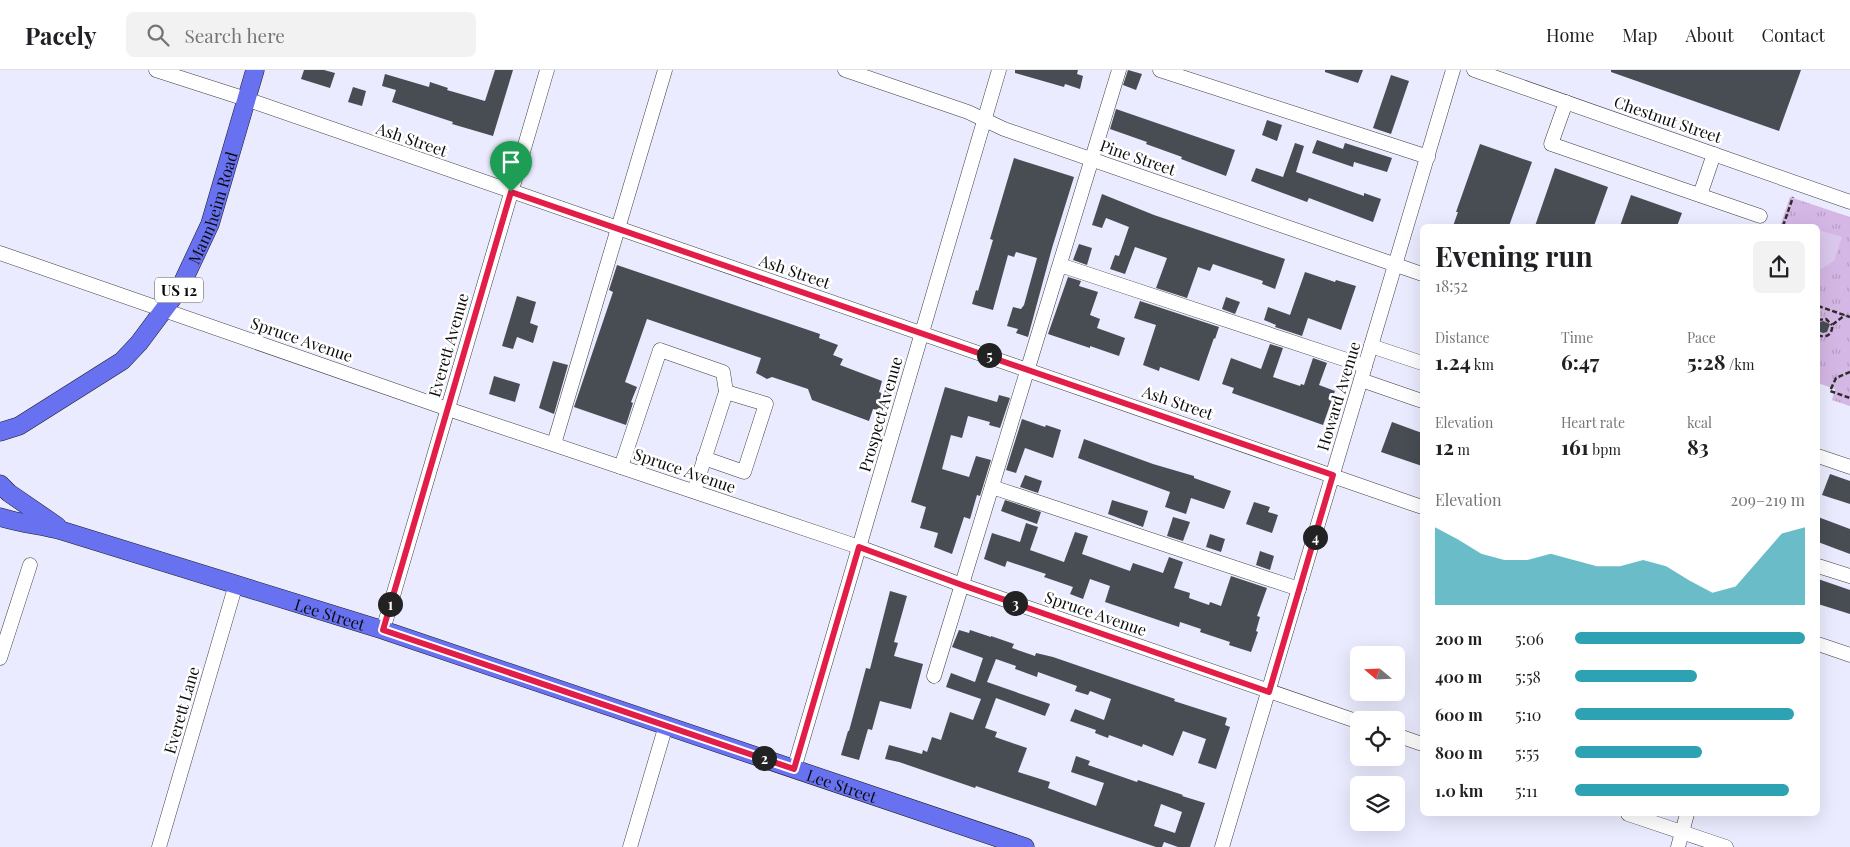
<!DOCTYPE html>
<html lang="en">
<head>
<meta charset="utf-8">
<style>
	:root { --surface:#fff; --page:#f2f2f2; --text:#202124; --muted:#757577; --line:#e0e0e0; --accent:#2ca2b2 }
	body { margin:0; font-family:"Playfair Display",serif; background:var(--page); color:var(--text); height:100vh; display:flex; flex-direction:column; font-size:19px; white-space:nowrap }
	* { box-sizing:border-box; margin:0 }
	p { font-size:16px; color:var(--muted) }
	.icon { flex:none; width:28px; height:28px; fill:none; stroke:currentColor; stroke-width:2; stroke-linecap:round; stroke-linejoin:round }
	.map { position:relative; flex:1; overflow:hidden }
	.drawer { position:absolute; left:1420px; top:154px; width:400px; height:592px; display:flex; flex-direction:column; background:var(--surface); border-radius:8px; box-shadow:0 5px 20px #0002 }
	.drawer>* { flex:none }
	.needle { width:32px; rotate:289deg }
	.tools { position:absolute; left:1350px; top:576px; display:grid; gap:10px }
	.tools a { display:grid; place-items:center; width:55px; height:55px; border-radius:8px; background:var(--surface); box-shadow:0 5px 20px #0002; font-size:25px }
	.pin { position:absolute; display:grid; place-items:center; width:42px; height:42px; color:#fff; margin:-51px -21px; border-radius:50% 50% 50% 0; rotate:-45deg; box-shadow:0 0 5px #0007 }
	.pin .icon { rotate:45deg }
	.km { position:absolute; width:25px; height:25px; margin:-12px; border-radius:50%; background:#222; color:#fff; font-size:14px; line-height:25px; text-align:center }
	.round { display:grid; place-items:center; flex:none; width:52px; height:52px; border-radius:8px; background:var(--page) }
	.headline { display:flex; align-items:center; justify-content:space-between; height:85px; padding:0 15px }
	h1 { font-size:28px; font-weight:700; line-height:38px }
	.figures { display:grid; grid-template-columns:repeat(3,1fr); gap:8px; height:85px; padding:5px 15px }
	.figures div { display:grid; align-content:center }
	.figures b { font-size:21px; font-weight:700 }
	.figures small { font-size:14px; font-weight:400 }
	.figures p { font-size:14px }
	.chart { height:140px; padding:10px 15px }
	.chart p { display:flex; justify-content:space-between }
	.chart svg { width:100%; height:90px; margin-top:5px; fill:var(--accent); opacity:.7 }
	ul { padding:0 15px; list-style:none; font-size:16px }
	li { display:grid; grid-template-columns:80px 60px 1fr; align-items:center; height:38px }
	li i { height:12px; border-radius:6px; background:var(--accent) }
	header { display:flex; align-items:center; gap:30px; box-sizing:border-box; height:70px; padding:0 25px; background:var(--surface); border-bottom:1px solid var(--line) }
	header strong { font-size:24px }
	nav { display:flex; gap:28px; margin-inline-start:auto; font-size:18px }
	.search { width:350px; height:45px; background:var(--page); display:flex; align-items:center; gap:12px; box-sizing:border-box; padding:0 18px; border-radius:8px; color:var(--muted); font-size:19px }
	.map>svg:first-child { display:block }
	.park { fill:url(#park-tufts) }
	.pitch { fill:#dbc8ed }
	.building { fill:#484d53; fill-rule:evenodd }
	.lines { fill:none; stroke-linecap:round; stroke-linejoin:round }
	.minor-casing { stroke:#3e3e3e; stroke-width:15 }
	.major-casing { stroke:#1c1c1c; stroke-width:19 }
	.path { stroke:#2d2d2d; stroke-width:2.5; stroke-dasharray:5 2.5; stroke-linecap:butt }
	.minor { stroke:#fff; stroke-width:14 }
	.major { stroke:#6872f0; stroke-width:18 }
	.route-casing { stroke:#fff; stroke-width:10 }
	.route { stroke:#e11d48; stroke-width:6 }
	.labels { text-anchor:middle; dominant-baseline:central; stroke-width:5; stroke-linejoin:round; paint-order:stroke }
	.shield { fill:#fff; stroke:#545454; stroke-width:1 }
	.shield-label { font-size:15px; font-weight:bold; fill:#0b0b0b }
	.street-label { font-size:16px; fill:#0b0b0b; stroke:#fff }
</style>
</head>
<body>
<header>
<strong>Pacely</strong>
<div class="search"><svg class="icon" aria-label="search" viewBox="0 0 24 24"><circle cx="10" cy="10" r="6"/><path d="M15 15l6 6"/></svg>Search here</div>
<nav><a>Home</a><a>Map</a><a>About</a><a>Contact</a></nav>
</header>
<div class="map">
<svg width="1850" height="777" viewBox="0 0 1850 777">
	<defs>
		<pattern id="park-tufts" width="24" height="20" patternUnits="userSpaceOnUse" patternTransform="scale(1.25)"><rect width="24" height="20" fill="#d5b7e5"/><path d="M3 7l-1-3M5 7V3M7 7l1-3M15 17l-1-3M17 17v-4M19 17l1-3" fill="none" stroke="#b69cc3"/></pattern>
	</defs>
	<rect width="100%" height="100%" fill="#eaebfe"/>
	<!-- park -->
	<polygon class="park" points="1790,127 1850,147 1850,336 1832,330 1835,319 1818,313 1818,156 1780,156"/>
	<!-- pitch -->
	<polygon class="pitch" points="1818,160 1842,167 1834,191 1818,201"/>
	<!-- building -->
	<g class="building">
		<polygon points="304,0 324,0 335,3 330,18 301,9"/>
		<polygon points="495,0 513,0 493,66 452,54 453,52 392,32 396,20 382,16 385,4 429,17 430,12 448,18 447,20 485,31"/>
		<polygon points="1015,0 1078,0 1077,4 1083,6 1080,19 1065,14 1064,17 1015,3"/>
		<polygon points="1128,0 1142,4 1136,20 1123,15"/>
		<polygon points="1325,0 1363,0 1358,13 1325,2"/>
		<polygon points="1611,0 1801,0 1779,61 1611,2"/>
		<polygon points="1391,5 1409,11 1391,64 1373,58"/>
		<polygon points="353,17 366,21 362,36 348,32"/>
		<polygon points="1116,39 1235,80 1226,106 1181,89 1182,87 1146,74 1147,72 1110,59"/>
		<polygon points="1267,50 1282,55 1277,71 1262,65"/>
		<polygon points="1317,70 1343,79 1345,73 1392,88 1387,102 1354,92 1353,97 1312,83"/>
		<polygon points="1295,73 1304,76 1296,102 1364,126 1364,123 1381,129 1373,152 1309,128 1307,132 1251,111 1256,98 1283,107"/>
		<polygon points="1480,74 1532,92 1509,156 1453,156 1458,142 1456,142"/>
		<polygon points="1014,88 1074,107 1052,178 1028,267 1016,263 1018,259 1007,256 1013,237 1021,239 1024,235 1037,188 1016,182 1014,187 1008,185 993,240 972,234 976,220 978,221 993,170 990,169"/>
		<polygon points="1555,98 1608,117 1594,156 1535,156"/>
		<polygon points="1102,124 1154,145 1285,189 1275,219 1262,214 1263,211 1213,194 1210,201 1198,197 1187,228 1156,218 1167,188 1135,177 1125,204 1110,199 1115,185 1119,186 1129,157 1106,148 1102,158 1092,155"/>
		<polygon points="1631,125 1682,143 1677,156 1620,156"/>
		<polygon points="1079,174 1092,178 1087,195 1073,190"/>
		<polygon points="617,195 820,264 819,268 838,275 833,285 843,289 840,295 882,311 879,322 888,326 882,342 873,339 869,351 812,330 808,319 772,307 767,309 756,303 761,288 647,249 625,312 637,317 631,332 633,333 626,355 574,337 613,222 609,220"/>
		<polygon points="1305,202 1335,212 1336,210 1356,216 1341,260 1308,248 1302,266 1275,257 1276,255 1264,250 1268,237 1290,245"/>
		<polygon points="1068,207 1081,211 1079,216 1098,222 1090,245 1100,249 1097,258 1125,268 1119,286 1090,276 1090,278 1048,264"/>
		<polygon points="517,226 536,232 530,253 538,256 533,273 517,267 513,279 502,276"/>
		<polygon points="1226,227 1240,232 1235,244 1222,239"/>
		<polygon points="1140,231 1219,257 1215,269 1214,268 1199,311 1160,297 1159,301 1143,295 1156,255 1134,248"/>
		<polygon points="1823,251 1830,254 1827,262 1823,263 1818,261 1818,253"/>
		<polygon points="1270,274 1283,278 1273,307 1300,316 1301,314 1304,315 1313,288 1327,293 1319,315 1335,321 1323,355 1232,323 1234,318 1222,314 1231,288 1261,299"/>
		<polygon points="553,291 568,295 554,344 539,338"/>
		<polygon points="494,306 520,314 515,332 489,324"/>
		<polygon points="945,317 997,332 999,325 1010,328 1000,358 989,355 990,352 968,346 962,368 951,365 942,399 969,407 976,386 991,390 980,426 977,425 970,449 964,447 952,484 934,477 938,463 920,458 926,437 911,432"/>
		<polygon points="1022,349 1045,357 1046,355 1061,360 1053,388 1025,378 1016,403 1006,400"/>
		<polygon points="1392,352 1422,363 1422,396 1381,382"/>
		<polygon points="1084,369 1153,394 1194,406 1194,408 1231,421 1224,439 1191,428 1186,444 1165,437 1170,422 1078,388"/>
		<polygon points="1830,404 1850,411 1850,434 1822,425"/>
		<polygon points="1025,405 1042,411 1038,423 1020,417"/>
		<polygon points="1005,430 1041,442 1037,454 1001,441"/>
		<polygon points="1112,430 1148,441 1143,457 1108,444"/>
		<polygon points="1254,432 1270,437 1268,442 1278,445 1272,463 1246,454"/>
		<polygon points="1173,447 1190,452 1183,471 1167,466"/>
		<polygon points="1818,447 1850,459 1850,484 1818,472"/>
		<polygon points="1026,453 1038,457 1030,480 1064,492 1075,462 1088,466 1082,484 1130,501 1133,493 1163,503 1169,487 1183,492 1174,518 1190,523 1189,528 1209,535 1210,532 1221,536 1231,506 1267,518 1257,546 1260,547 1256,561 1258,562 1251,582 1229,575 1230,572 1200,562 1201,559 1180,552 1179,557 1105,532 1110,516 1090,509 1083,529 1070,524 1073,517 1044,507 1046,504 1007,491 1005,497 984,489 992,463 1020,472"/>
		<polygon points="1210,464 1225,469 1221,482 1206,477"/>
		<polygon points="1260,481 1274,486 1270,500 1256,495"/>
		<polygon points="1818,509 1850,520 1850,544 1818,534"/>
		<polygon points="890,521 907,526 894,572 898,573 894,586 923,594 911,639 880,631 872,660 868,659 859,690 841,685 848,661 849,661 866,598 870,599"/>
		<path d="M959 560 969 563 970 560 991 567V566L1014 574 1012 578 1035 586 1036 583 1053 587 1175 629 1174 631 1227 648 1225 655 1230 657 1216 699 1198 693 1206 669 1183 661 1173 686 1143 674 1142 677 1109 665 1108 668 1095 663 1096 660 1070 651 1075 639 1104 650 1111 629 1090 621 1088 625 1075 621 1077 616 1038 602 1037 607 1015 599 1016 596 996 589 987 612 1050 634 1045 646 996 628 985 658 997 662 995 667 1027 678 1018 702 1050 712 1048 718 1096 736 1104 713 1071 702 1076 686 1090 691 1088 695 1137 712 1138 710 1183 725 1182 726 1205 733 1190 777H1178L1164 772 1162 777H1156L976 716 975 718 899 692 885 689 889 675 922 684 923 680 927 682 932 667 941 670 950 642 973 650 981 629 946 617 951 603 975 612 983 588 952 577ZM1161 734 1182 742 1175 763 1154 756Z"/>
	</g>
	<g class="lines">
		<defs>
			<g id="minor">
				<polyline points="156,0 246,29 1422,437"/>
				<polyline points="845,0 968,42 1004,59 1422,204"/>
				<polyline points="1160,0 1428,87"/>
				<polyline points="1474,0 1850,132"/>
				<polyline points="1566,32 1551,74 1760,146"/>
				<polyline points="1700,125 1714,84"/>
				<polyline points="0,183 448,339 859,477 962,515 1359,652"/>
				<polyline points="1060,195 1365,296"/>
				<polyline points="1371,276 1422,293"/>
				<polyline points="1361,310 1422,331"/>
				<polyline points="554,374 665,0"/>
				<polyline points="1818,386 1850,397"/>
				<polyline points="704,388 744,402 766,334 726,322"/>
				<polyline points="621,397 660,280 723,302 726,322 694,421"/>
				<polyline points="992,417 1299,519"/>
				<polyline points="1818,496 1850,506"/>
				<polyline points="383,560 547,0"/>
				<polyline points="1818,574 1850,585"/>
				<polyline points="0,588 30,495"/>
				<polyline points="934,606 1119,0"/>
				<polyline points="1396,665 1422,674"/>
				<polyline points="794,699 999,0"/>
				<polyline points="1628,744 1726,777"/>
				<polyline points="159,777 236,514"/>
				<polyline points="630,777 666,655"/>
				<polyline points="1222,777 1453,0"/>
				<polyline points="1678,777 1687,744"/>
			</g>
			<g id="major">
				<path id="s1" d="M0 362 19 356 122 291 139 273 180 218 210 154 255 0"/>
				<polyline points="0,414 9,423 57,456"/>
				<path id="s2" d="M0 447C21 454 42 455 63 461L383 560 1025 777"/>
			</g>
		</defs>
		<!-- minor casing -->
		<use href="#minor" class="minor-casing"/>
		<!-- major casing -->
		<use href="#major" class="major-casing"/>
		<!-- path -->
		<g class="path">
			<polyline points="1783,156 1793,127"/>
			<polyline points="1818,236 1850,247"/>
			<polyline points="1818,250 1826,249 1832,255"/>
			<path d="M1818 265C1826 269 1833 264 1832 255L1845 245"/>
			<polyline points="1818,271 1819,266"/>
			<polyline points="1850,302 1836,308 1830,321 1850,328"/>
		</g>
		<!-- minor -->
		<use href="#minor" class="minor"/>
		<!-- major -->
		<use href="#major" class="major"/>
	</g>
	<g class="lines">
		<defs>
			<polygon id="route" points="511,122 1333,405 1269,622 962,515 859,477 794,699 383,560"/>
		</defs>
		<!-- route casing -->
		<use href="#route" class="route-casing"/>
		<!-- route -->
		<use href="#route" class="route"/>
	</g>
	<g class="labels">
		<!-- shield labels -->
		<rect class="shield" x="155" y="207.5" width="48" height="25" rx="4"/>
		<g class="shield-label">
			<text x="179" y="220">US 12</text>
		</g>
		<!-- street labels -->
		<g class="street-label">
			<text transform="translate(1668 49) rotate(19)">Chestnut Street</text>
			<text transform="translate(412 69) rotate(19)">Ash Street</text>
			<text transform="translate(1138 87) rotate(19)">Pine Street</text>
			<text stroke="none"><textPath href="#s1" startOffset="322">Mannheim Road</textPath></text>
			<text transform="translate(795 201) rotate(19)">Ash Street</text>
			<text transform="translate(302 269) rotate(19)">Spruce Avenue</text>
			<text transform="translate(448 275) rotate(-74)">Everett Avenue</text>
			<text transform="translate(1338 326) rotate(-73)">Howard Avenue</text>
			<text transform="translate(1178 332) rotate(19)">Ash Street</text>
			<text transform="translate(880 344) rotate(-74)">Prospect Avenue</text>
			<text transform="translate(685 400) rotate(19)">Spruce Avenue</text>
			<text stroke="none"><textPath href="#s2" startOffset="344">Lee Street</textPath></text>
			<text transform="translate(1096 543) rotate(19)">Spruce Avenue</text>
			<text transform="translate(181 640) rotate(-74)">Everett Lane</text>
			<text stroke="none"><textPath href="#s2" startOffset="884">Lee Street</textPath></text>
		</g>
	</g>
</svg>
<div class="tools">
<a><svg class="needle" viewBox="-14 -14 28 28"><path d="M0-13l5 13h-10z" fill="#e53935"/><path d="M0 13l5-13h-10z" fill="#757577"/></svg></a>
<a><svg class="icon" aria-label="locate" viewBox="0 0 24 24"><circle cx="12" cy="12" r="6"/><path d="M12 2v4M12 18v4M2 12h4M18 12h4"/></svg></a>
<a><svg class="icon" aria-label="layers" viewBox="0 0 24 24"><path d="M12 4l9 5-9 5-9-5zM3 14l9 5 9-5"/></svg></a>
</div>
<div class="pin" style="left:511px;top:122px;background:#1e9e55"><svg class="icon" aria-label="arrive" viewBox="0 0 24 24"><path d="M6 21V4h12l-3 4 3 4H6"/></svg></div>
<b class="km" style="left:390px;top:534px">1</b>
<b class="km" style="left:764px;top:688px">2</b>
<b class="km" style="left:1015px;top:533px">3</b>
<b class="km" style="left:1315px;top:467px">4</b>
<b class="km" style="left:989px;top:285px">5</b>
<section class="drawer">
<div class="headline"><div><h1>Evening run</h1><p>18:52</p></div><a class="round"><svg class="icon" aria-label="share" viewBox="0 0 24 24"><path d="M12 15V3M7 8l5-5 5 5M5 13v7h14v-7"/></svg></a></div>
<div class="figures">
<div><p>Distance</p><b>1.24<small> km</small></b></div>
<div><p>Time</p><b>6:47</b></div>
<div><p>Pace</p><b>5:28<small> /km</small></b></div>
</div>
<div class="figures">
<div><p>Elevation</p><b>12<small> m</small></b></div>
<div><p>Heart rate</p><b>161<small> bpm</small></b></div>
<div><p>kcal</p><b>83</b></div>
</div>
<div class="chart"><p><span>Elevation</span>209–219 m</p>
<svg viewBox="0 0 160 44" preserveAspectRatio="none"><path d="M0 44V6L10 12L20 19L30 22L40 22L50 19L60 22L70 25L80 25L90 22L100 25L110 32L120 38L130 35L140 22L150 9L160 6V44z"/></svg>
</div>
<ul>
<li><b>200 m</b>5:06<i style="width:100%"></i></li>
<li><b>400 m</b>5:58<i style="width:53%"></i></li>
<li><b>600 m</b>5:10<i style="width:95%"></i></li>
<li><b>800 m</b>5:55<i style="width:55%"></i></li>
<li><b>1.0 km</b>5:11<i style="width:93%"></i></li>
</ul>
</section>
</div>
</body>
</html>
